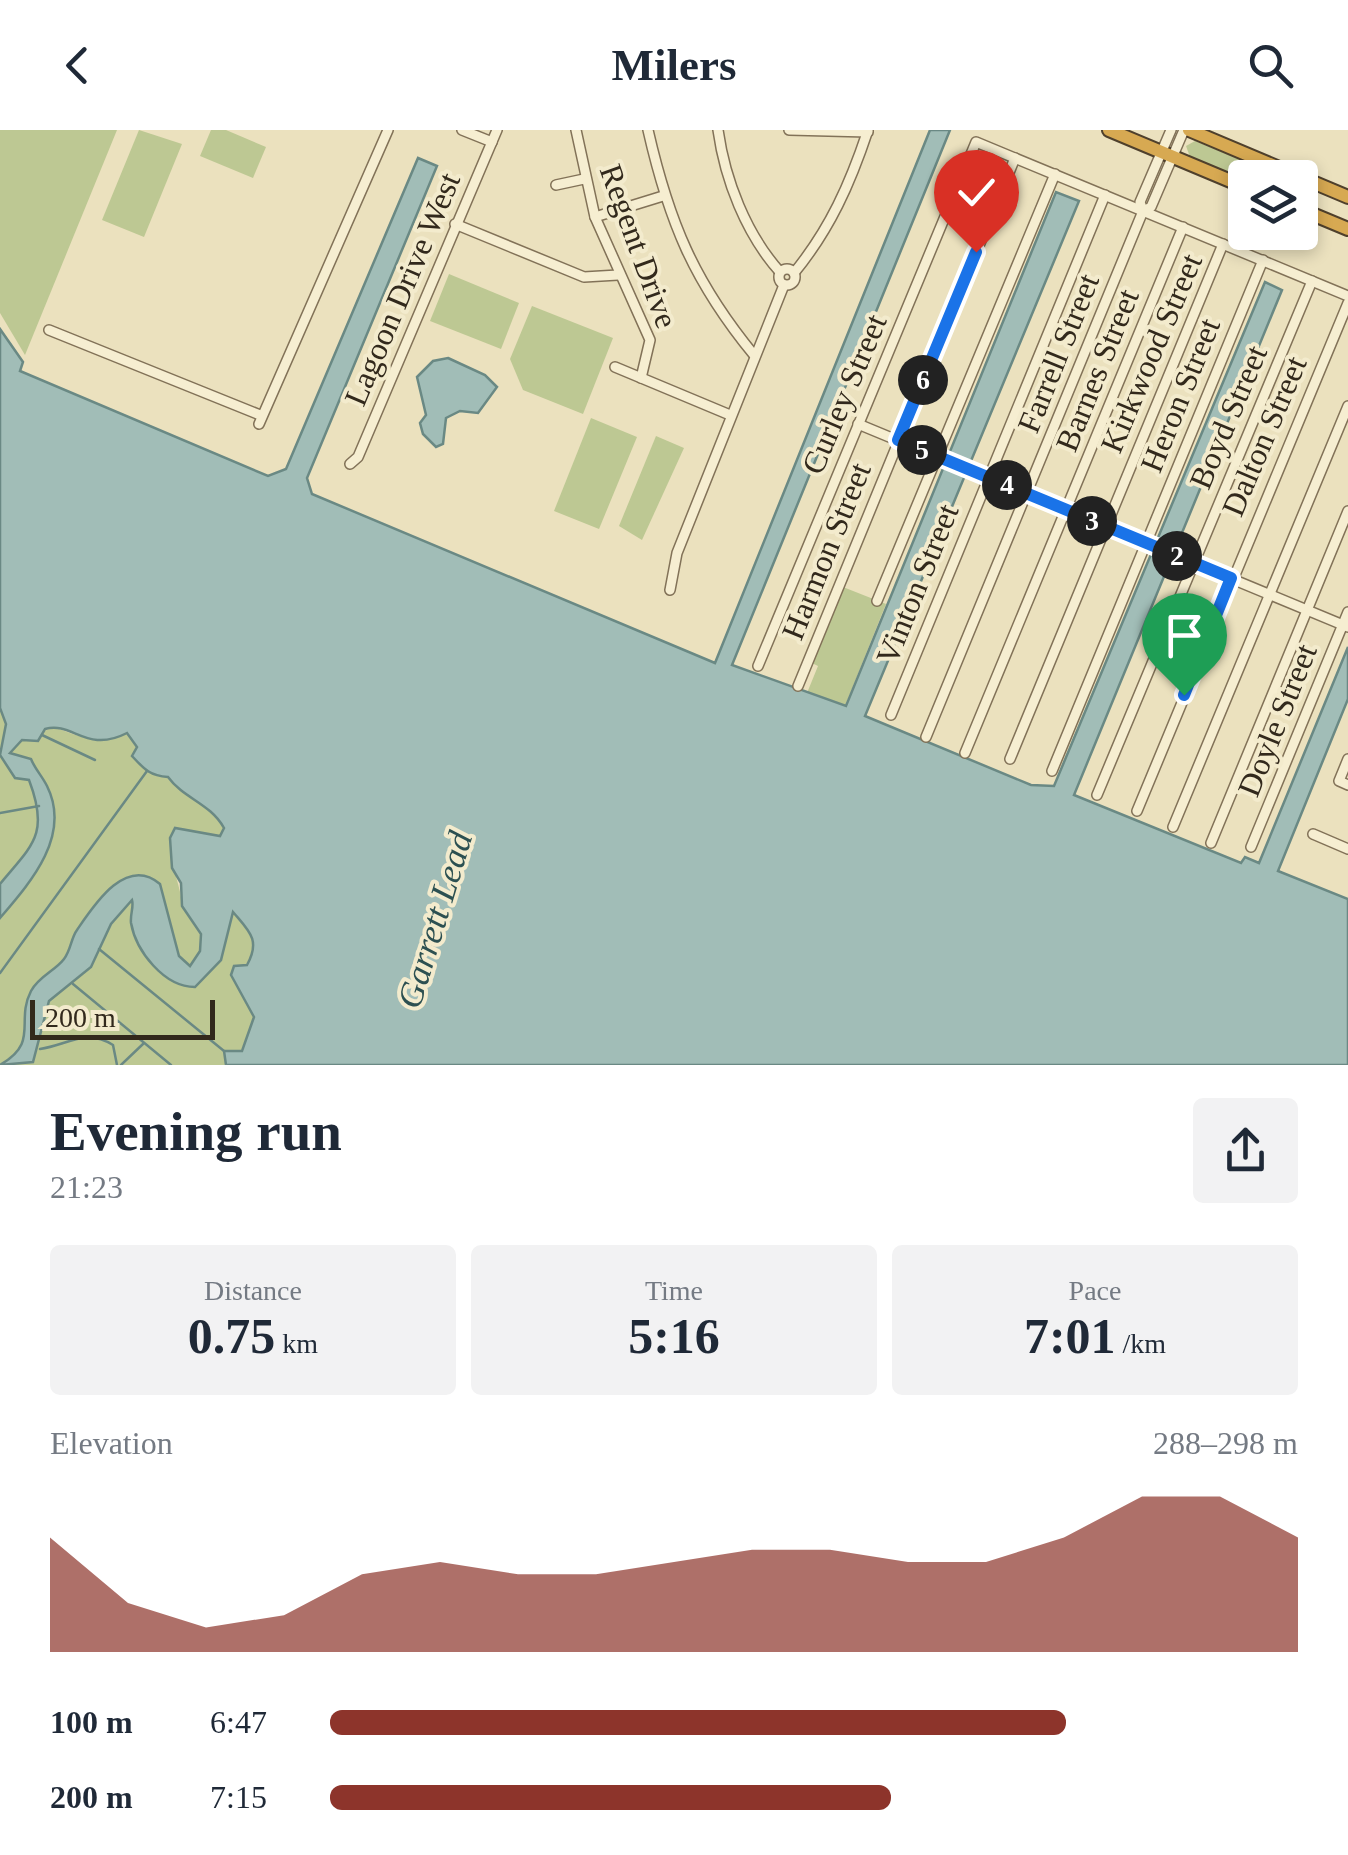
<!DOCTYPE html>
<html lang="en">
<head>
<meta charset="utf-8">
<style>
	:root { --surface:#fff; --page:#f2f2f3; --text:#1f2937; --muted:#747a83; --accent:#8d342b }
	body { margin:0; font-family:Georgia,serif; background:var(--page); color:var(--text); height:100vh; display:flex; flex-direction:column; font-size:38px; white-space:nowrap }
	* { box-sizing:border-box; margin:0 }
	p { font-size:32px; color:var(--muted) }
	.icon { flex:none; width:55px; height:55px; fill:none; stroke:currentColor; stroke-width:2; stroke-linecap:round; stroke-linejoin:round }
	.map { position:relative; height:935px; overflow:hidden }
	.panel { display:flex; flex-direction:column; background:var(--surface); flex:1 }
	.panel>* { flex:none }
	.buttons { position:absolute; left:1228px; top:30px; display:grid; gap:20px }
	.buttons a { display:grid; place-items:center; width:90px; height:90px; border-radius:10px; background:var(--surface); box-shadow:0 5px 15px #0003; font-size:50px }
	.scale { position:absolute; left:30px; bottom:25px; width:185px; box-sizing:border-box; padding-left:10px; border:5px solid #32291c; border-top:0; font-size:28px; line-height:35px; white-space:nowrap; color:#32291c; -webkit-text-stroke:8px #f3ebcd; paint-order:stroke }
	.pin { position:absolute; display:grid; place-items:center; width:85px; height:85px; color:#fff; margin:-102px -42px; border-radius:50% 50% 50% 0; rotate:-45deg; box-shadow:0 0 10px #0007 }
	.pin .icon { rotate:45deg }
	.km { position:absolute; width:50px; height:50px; margin:-25px; border-radius:50%; background:#222; color:#fff; font-size:28px; line-height:50px; text-align:center }
	.round { display:grid; place-items:center; flex:none; width:105px; height:105px; border-radius:10px; background:var(--page) }
	.summary { display:flex; align-items:center; justify-content:space-between; height:170px; padding:0 50px }
	h1 { font-size:55px; font-weight:700; line-height:75px }
	.figures { display:grid; grid-template-columns:repeat(3,1fr); gap:15px; height:170px; padding:10px 50px }
	.figures div { display:grid; align-content:center; border-radius:10px; background:var(--page); text-align:center }
	.figures b { font-size:50px; font-weight:700 }
	.figures small { font-size:28px; font-weight:400 }
	.figures p { font-size:28px }
	.chart { height:280px; padding:20px 50px }
	.chart p { display:flex; justify-content:space-between }
	.chart svg { width:100%; height:180px; margin-top:10px; fill:var(--accent); opacity:.7 }
	ul { padding:0 50px; list-style:none; font-size:32px }
	li { display:grid; grid-template-columns:160px 120px 1fr; align-items:center; height:75px }
	li i { height:25px; border-radius:12px; background:var(--accent) }
	header { display:flex; justify-content:space-between; align-items:center; height:130px; padding:0 50px; background:var(--surface); font-size:45px; font-weight:700 }
	.map>svg:first-child { display:block }
	.green { fill:#bdc893 }
	.water { fill:#a1bdb7; stroke:#6a8984; stroke-width:2.5 }
	.lines { fill:none; stroke-linecap:round; stroke-linejoin:round }
	.stream { stroke:#6a8984; stroke-width:2.5 }
	.minor-casing { stroke:#827258; stroke-width:12 }
	.highway-casing { stroke:#4f402c; stroke-width:16 }
	.minor { stroke:#f6eed1; stroke-width:9 }
	.highway { stroke:#d7a952; stroke-width:12 }
	.route-casing { stroke:#fff; stroke-width:20 }
	.route { stroke:#1a73e8; stroke-width:12 }
	.labels { text-anchor:middle; dominant-baseline:central; stroke-width:8; stroke-linejoin:round; paint-order:stroke }
	.street-label { font-size:32px; fill:#32291c; stroke:#f3ebcd }
	.water-label { font-size:35px; font-style:italic; fill:#2c5051; stroke:#f3ebcd }
</style>
</head>
<body>
<header><svg class="icon" aria-label="back" viewBox="0 0 24 24"><path d="M15 5l-7 7 7 7"/></svg>Milers<svg class="icon" aria-label="search" viewBox="0 0 24 24"><circle cx="10" cy="10" r="6"/><path d="M15 15l6 6"/></svg></header>
<div class="map">
<svg width="1348" height="935" viewBox="0 0 1348 935">
	<rect width="100%" height="100%" fill="#ebe1be"/>
	<!-- green -->
	<g class="green">
		<polygon points="0,0 117,0 25,225 0,183"/>
		<polygon points="139,0 182,14 144,107 102,90"/>
		<polygon points="211,0 226,0 266,17 253,48 200,26"/>
		<polygon points="1195,11 1283,47 1245,50 1190,27 1186,16"/>
		<polygon points="449,144 519,173 501,219 430,191"/>
		<polygon points="532,176 613,208 583,284 523,260 510,229"/>
		<polygon points="591,288 637,307 599,399 554,381"/>
		<polygon points="656,306 684,318 642,410 619,396"/>
		<polygon points="843,457 886,474 845,576 807,563 818,536 812,533"/>
		<path d="M0 578 6 594 22 610 54 597C81 607 100 617 127 603L137 617 133 626C144 639 150 646 168 647 184 668 210 674 224 698L220 706 176 698C162 724 181 749 182 776L233 781C248 803 261 810 246 835L235 836V849L254 887 241 921H224L226 935H0Z"/>
	</g>
	<!-- water -->
	<g class="water">
		<path d="M930 0H950L732 535 846 576 1056 62 1079 71 865 586 1031 655 1054 656 1265 152 1282 160 1074 665 1241 733 1245 727 1259 733 1348 517V569L1278 741 1348 769V935H226L224 921H242L254 887 231 845 234 836 247 835C261 810 249 801 233 782L221 830 195 857C164 857 136 821 131 793 130 784 134 777 132 770L111 794 91 837 49 871 33 932 0 935C40 912 15 892 31 861 39 846 55 841 64 829 71 820 71 808 77 800 94 775 126 725 160 754L179 826 190 836 200 821 201 804 182 776 181 753 172 738 170 708 175 698 220 706 224 698C210 673 184 669 168 647 150 646 144 639 132 626L137 617 127 603C86 624 73 591 45 599L38 611 22 610 10 623 31 629C35 639 42 646 47 656 72 706 30 753 0 788V754C32 715 50 705 29 650L15 648 0 625 6 594 0 578V199L23 232 20 241 268 346 286 339 418 28 437 36 307 348 312 364 715 533Z"/>
		<polygon points="448,228 485,245 497,257 478,283 460,281 446,288 443,314 436,317 423,304 420,293 426,285 417,247 433,231"/>
	</g>
	<g class="lines">
		<!-- stream -->
		<g class="stream">
			<polyline points="42,605 95,630"/>
			<polyline points="0,683 39,676"/>
			<polyline points="99,819 224,921"/>
			<polyline points="0,843 147,641"/>
			<polyline points="73,854 171,935"/>
			<path d="M40 919C68 915 85 898 113 915L117 935"/>
			<polyline points="121,935 143,914"/>
		</g>
		<defs>
			<g id="minor">
				<polyline points="462,0 492,12"/>
				<polyline points="576,0 595,87 650,210 641,248"/>
				<path d="M648 0C669 92 694 152 754 225"/>
				<path d="M718 0C725 50 746 104 780 142"/>
				<polyline points="789,0 868,2"/>
				<polyline points="556,55 584,49"/>
				<polyline points="1143,81 1140,72 1171,0"/>
				<polyline points="595,87 663,66"/>
				<polyline points="455,94 584,147 618,145"/>
				<circle cx="787" cy="147" r="8"/>
				<path d="M794 143C830 99 850 54 868 0"/>
				<polyline points="49,200 260,285"/>
				<polyline points="615,237 730,285"/>
				<polyline points="259,294 388,0"/>
				<polyline points="858,294 1348,497"/>
				<polyline points="350,334 358,327 497,0"/>
				<polyline points="670,460 677,423 784,155"/>
				<polyline points="877,471 1055,44"/>
				<polyline points="758,536 976,12 1348,166"/>
				<polyline points="798,556 1015,28"/>
				<polyline points="891,585 1105,65"/>
				<polyline points="926,607 1143,81 1151,77 1184,0"/>
				<polyline points="965,623 1183,97"/>
				<polyline points="1010,629 1223,114"/>
				<polyline points="1348,629 1339,651 1348,655"/>
				<polyline points="1052,641 1263,130"/>
				<polyline points="1097,665 1312,151"/>
				<polyline points="1137,681 1348,173"/>
				<polyline points="1173,697 1348,276"/>
				<polyline points="1313,704 1348,719"/>
				<polyline points="1211,713 1348,381"/>
				<polyline points="1251,717 1348,482"/>
			</g>
			<g id="highway">
				<polyline points="1109,0 1245,57"/>
				<polyline points="1189,0 1348,67"/>
				<polyline points="1300,79 1348,99"/>
			</g>
		</defs>
		<!-- minor casing -->
		<use href="#minor" class="minor-casing"/>
		<!-- highway casing -->
		<use href="#highway" class="highway-casing"/>
		<!-- minor -->
		<use href="#minor" class="minor"/>
		<!-- highway -->
		<use href="#highway" class="highway"/>
	</g>
	<g class="lines">
		<defs>
			<polyline id="route" points="976,122 898,310 1231,448 1184,565"/>
		</defs>
		<!-- route casing -->
		<use href="#route" class="route-casing"/>
		<!-- route -->
		<use href="#route" class="route"/>
	</g>
	<g class="labels">
		<!-- street labels -->
		<g class="street-label">
			<text transform="translate(639 116) rotate(70)">Regent Drive</text>
			<text transform="translate(402 159) rotate(-67)">Lagoon Drive West</text>
			<text transform="translate(1058 223) rotate(-68)">Farrell Street</text>
			<text transform="translate(1151 223) rotate(-67)">Kirkwood Street</text>
			<text transform="translate(1097 240) rotate(-68)">Barnes Street</text>
			<text transform="translate(844 264) rotate(-67)">Curley Street</text>
			<text transform="translate(1180 265) rotate(-68)">Heron Street</text>
			<text transform="translate(1228 287) rotate(-67)">Boyd Street</text>
			<text transform="translate(1264 306) rotate(-67)">Dalton Street</text>
			<text transform="translate(826 421) rotate(-68)">Harmon Street</text>
			<text transform="translate(917 454) rotate(-68)">Vinton Street</text>
			<text transform="translate(1277 590) rotate(-68)">Doyle Street</text>
		</g>
		<!-- water labels -->
		<g class="water-label">
			<text transform="translate(435 790) rotate(-73)">Garrett Lead</text>
		</g>
	</g>
</svg>
<div class="buttons">
<a><svg class="icon" aria-label="layers" viewBox="0 0 24 24"><path d="M12 4l9 5-9 5-9-5zM3 14l9 5 9-5"/></svg></a>
</div>
<div class="scale">200 m</div>
<div class="pin" style="left:1184px;top:565px;background:#1e9e55"><svg class="icon" aria-label="arrive" viewBox="0 0 24 24"><path d="M6 21V4h12l-3 4 3 4H6"/></svg></div>
<div class="pin" style="left:976px;top:122px;background:#d93025"><svg class="icon" aria-label="check" viewBox="0 0 24 24"><path d="M5 12l5 5 9-10"/></svg></div>
<b class="km" style="left:1177px;top:426px">2</b>
<b class="km" style="left:1092px;top:391px">3</b>
<b class="km" style="left:1007px;top:355px">4</b>
<b class="km" style="left:922px;top:320px">5</b>
<b class="km" style="left:923px;top:250px">6</b>
</div>
<section class="panel">
<div class="summary"><div><h1>Evening run</h1><p>21:23</p></div><a class="round"><svg class="icon" aria-label="share" viewBox="0 0 24 24"><path d="M12 15V3M7 8l5-5 5 5M5 13v7h14v-7"/></svg></a></div>
<div class="figures">
<div><p>Distance</p><b>0.75<small> km</small></b></div>
<div><p>Time</p><b>5:16</b></div>
<div><p>Pace</p><b>7:01<small> /km</small></b></div>
</div>
<div class="chart"><p><span>Elevation</span>288–298 m</p>
<svg viewBox="0 0 160 44" preserveAspectRatio="none"><path d="M0 44V16L10 32L20 38L30 35L40 25L50 22L60 25L70 25L80 22L90 19L100 19L110 22L120 22L130 16L140 6L150 6L160 16V44z"/></svg>
</div>
<ul>
<li><b>100 m</b>6:47<i style="width:76%"></i></li>
<li><b>200 m</b>7:15<i style="width:58%"></i></li>
</ul>
</section>
</body>
</html>
